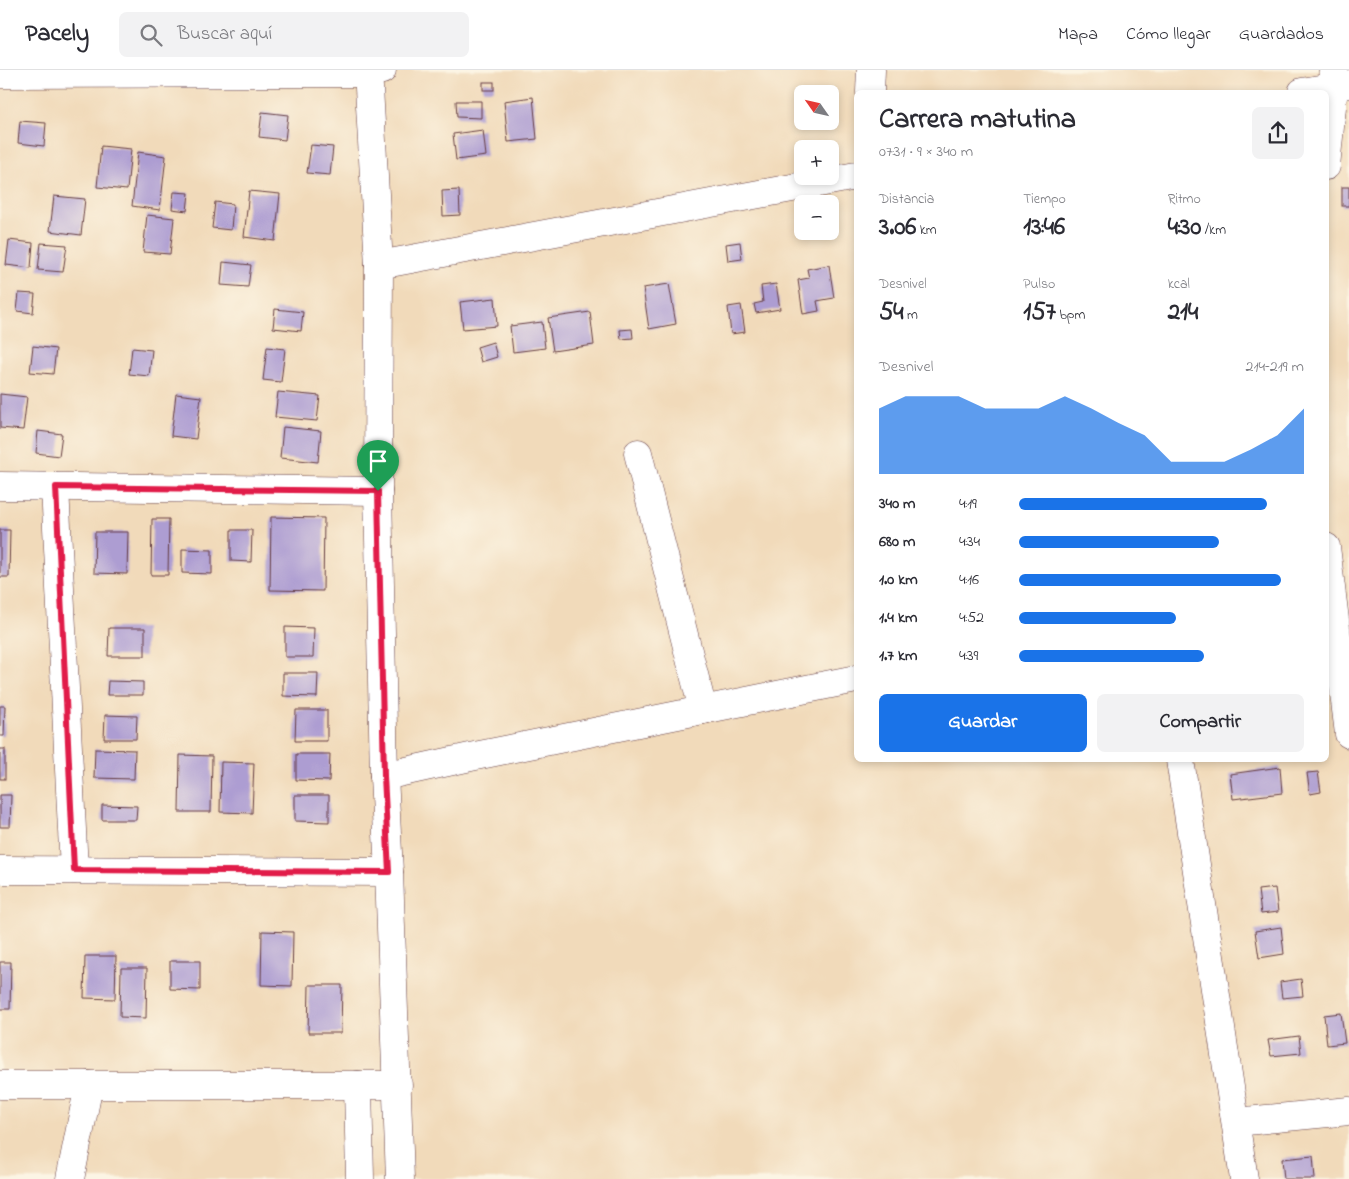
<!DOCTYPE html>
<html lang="es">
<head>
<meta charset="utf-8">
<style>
	:root { --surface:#fff; --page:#f2f2f3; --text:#2b2b33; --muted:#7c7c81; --line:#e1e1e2; --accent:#1a73e8 }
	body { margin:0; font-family:"Indie Flower",sans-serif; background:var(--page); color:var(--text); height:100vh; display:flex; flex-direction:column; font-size:19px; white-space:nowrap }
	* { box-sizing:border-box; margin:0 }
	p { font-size:16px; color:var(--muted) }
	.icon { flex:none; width:28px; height:28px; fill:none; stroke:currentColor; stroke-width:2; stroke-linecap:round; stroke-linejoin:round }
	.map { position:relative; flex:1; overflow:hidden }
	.details { position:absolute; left:854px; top:20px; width:475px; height:672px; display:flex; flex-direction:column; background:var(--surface); border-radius:8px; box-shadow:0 2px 8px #0003 }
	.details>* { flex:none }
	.needle { width:32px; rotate:304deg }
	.tools { position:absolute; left:794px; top:15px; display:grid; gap:10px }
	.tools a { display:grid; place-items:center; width:45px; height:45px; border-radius:8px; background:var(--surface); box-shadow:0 2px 8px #0003; font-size:25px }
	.pin { position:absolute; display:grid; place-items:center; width:42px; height:42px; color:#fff; margin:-51px -21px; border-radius:50% 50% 50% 0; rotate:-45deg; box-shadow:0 0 5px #0007 }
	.pin .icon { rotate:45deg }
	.round { display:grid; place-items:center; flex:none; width:52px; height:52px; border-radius:8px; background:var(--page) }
	.headline { display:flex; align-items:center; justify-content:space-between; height:85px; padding:0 25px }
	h1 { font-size:28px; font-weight:800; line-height:38px }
	.metrics { display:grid; grid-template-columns:repeat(3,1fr); gap:8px; height:85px; padding:5px 25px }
	.metrics div { display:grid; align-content:center }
	.metrics b { font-size:25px; font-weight:800 }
	.metrics small { font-size:14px; font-weight:400 }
	.metrics p { font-size:14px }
	.chart { height:140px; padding:10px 25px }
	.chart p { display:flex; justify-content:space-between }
	.chart svg { width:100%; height:90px; margin-top:5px; fill:var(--accent); opacity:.7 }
	.primary-button { display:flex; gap:10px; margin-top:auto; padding:10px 25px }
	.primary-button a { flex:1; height:58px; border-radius:8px; background:var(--accent); color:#fff; font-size:20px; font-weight:800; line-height:58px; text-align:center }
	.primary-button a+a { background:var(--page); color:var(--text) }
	ul { padding:0 25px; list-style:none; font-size:16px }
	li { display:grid; grid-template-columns:80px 60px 1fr; align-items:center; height:38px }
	li i { height:12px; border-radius:6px; background:var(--accent) }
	header { display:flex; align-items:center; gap:30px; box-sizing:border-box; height:70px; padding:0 25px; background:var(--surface); border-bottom:1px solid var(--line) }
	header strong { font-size:24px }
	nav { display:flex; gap:28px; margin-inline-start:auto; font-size:18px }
	.search { width:350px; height:45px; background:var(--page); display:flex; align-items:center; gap:12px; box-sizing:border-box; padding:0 18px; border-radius:8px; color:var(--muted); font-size:19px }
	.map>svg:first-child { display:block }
	.building { fill:#ad9dd2 }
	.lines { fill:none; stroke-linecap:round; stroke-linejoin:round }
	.minor-casing { stroke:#633b40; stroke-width:29 }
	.minor { stroke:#fff; stroke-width:28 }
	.route-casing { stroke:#fff; stroke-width:10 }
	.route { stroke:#e11d48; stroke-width:6 }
</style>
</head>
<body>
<header>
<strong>Pacely</strong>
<div class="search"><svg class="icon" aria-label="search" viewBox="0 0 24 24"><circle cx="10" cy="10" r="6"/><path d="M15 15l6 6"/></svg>Buscar aquí</div>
<nav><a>Mapa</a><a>Cómo llegar</a><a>Guardados</a></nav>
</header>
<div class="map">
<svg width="1349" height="1109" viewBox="0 0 1349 1109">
	<rect width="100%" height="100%" fill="#fcf5e5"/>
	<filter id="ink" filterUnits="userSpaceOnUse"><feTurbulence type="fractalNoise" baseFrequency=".02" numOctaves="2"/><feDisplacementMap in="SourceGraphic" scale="10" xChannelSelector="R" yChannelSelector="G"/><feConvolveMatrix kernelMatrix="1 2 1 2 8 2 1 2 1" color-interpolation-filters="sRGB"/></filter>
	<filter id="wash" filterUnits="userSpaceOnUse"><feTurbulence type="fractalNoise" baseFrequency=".0096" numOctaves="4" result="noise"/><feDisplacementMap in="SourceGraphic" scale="20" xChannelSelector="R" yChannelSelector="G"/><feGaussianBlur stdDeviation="1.12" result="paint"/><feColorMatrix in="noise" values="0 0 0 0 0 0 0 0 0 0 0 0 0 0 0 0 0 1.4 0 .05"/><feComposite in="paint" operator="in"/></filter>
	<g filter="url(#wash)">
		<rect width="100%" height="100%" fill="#f1daba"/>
		<g id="blocks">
			<!-- building -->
			<g class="building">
				<rect x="483" y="12" width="11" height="8"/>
				<polygon points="533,27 537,69 508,72 504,31"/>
				<polygon points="456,31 481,31 481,48 457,47"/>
				<polygon points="262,42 288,45 285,70 259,67"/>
				<polygon points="20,51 46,53 44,76 18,73"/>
				<polygon points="483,60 486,86 456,90 453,64"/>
				<polygon points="311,75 333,77 330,105 307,103"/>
				<polygon points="101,76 131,79 127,120 97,117"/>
				<polygon points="138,82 166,86 160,140 132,136"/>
				<rect x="1342" y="117" width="7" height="19"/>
				<polygon points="459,120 460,145 443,146 442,121"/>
				<polygon points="249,121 280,124 275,171 244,167"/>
				<polygon points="174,122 189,123 187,141 172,139"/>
				<polygon points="54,126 85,129 81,165 50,161"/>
				<polygon points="215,132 233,134 231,160 212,158"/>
				<polygon points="147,145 174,148 170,184 143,182"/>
				<polygon points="9,170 33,173 31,198 6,195"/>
				<polygon points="740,172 742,189 728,191 726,174"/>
				<polygon points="41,173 67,175 63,202 38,200"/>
				<polygon points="223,192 251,195 248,217 221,215"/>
				<polygon points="829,195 834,228 817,231 819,241 803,244 798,210 809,208 807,199"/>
				<polygon points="669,214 676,254 649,259 643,218"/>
				<polygon points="776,214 780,239 756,243 754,234 763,232 761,216"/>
				<polygon points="19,223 35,224 33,243 17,241"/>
				<polygon points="495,228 497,256 463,259 460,232"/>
				<polygon points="741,235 745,262 731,264 728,237"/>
				<polygon points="275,239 303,242 301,261 273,258"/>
				<polygon points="590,242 594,275 553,281 548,248"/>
				<polygon points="542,252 545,278 513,282 510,256"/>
				<polygon points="632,259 633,268 621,269 620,260"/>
				<polygon points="493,272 497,287 481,292 477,277"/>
				<polygon points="33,276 56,279 53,304 30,302"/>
				<polygon points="267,277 285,279 281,312 263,310"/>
				<polygon points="132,278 152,280 149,306 129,304"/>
				<polygon points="278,322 320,326 317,351 275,347"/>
				<polygon points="0,324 27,327 23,360 0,358"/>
				<polygon points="176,324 201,327 196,369 171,366"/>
				<polygon points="283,357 321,361 318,392 280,388"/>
				<polygon points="38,361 62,364 59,386 36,383"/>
				<polygon points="271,447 324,448 323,521 270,520"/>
				<polygon points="152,449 169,449 168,505 151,505"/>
				<polygon points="0,460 10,460 9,507 0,507"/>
				<polygon points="231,460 252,460 251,492 231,491"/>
				<polygon points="95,462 128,462 127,504 94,503"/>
				<polygon points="182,479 212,480 212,504 182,503"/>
				<polygon points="285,557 314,558 313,587 285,587"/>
				<polygon points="109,558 145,558 145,586 108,586"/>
				<polygon points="283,603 318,603 317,627 283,626"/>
				<polygon points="108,611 143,612 143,625 107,625"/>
				<polygon points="0,636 5,636 4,666 0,666"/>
				<polygon points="296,640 327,640 327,671 295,671"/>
				<polygon points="105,645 137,646 136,669 104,669"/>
				<rect x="0" y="679" width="5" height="30"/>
				<polygon points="95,679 135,680 134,709 94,708"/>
				<polygon points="296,684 330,684 329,711 296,710"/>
				<polygon points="180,685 212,686 211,742 179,742"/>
				<polygon points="221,692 254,693 252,743 220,742"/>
				<polygon points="1280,697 1282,723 1233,729 1230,704"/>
				<polygon points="1318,702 1321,722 1310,724 1307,703"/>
				<polygon points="0,725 11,725 10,757 0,757"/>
				<polygon points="295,725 329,725 329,752 295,751"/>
				<polygon points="102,735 137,736 136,750 102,750"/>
				<polygon points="1275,818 1278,842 1261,844 1258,820"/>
				<polygon points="1281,857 1284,884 1259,888 1255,861"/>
				<polygon points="262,861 293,862 292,916 261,915"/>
				<polygon points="85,886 116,886 115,929 84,928"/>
				<polygon points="170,891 200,891 200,920 170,919"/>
				<polygon points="0,892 11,892 10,939 0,939"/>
				<polygon points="121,898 147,898 146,948 120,947"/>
				<polygon points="1301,909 1303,926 1282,928 1280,912"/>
				<polygon points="309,915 342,915 341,963 308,963"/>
				<polygon points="1341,943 1345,973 1327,975 1324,945"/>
				<polygon points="1299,966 1301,983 1271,986 1268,970"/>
				<polygon points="1313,1086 1315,1109 1284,1109 1282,1089"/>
			</g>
		</g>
	</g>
	<g filter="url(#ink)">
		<use href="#blocks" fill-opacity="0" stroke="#633b40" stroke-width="1"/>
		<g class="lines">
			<defs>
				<g id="minor">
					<polyline points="368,0 379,195 378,421 384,706 389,802 400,1109"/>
					<polyline points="0,4 368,3 382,0"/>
					<polyline points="870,22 871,0"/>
					<polyline points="1302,22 1349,14"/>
					<polyline points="1326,96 1334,17 1333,0"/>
					<polyline points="379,195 856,106"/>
					<polyline points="638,383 703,640"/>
					<polyline points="0,416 378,421"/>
					<polyline points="55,417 74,800"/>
					<polyline points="1326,477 1349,664"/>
					<polyline points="1180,690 1244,1109"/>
					<polyline points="384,706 475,686 856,609"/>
					<polyline points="0,800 389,802"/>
					<polyline points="0,1015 398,1015"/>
					<polyline points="358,1015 360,1109"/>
					<polyline points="1236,1052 1349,1041"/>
					<polyline points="70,1109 89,1015"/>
				</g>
			</defs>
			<!-- minor casing -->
			<use href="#minor" class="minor-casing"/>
			<!-- minor -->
			<use href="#minor" class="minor"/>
		</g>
	</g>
	<g class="lines" filter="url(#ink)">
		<defs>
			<polygon id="route" points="56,417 378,421 384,706 389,802 74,800"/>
		</defs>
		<!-- route casing -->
		<use href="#route" class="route-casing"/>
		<!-- route -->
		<use href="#route" class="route"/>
	</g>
</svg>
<div class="tools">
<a><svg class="needle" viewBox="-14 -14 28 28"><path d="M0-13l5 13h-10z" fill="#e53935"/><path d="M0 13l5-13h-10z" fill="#7c7c81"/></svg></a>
<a>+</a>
<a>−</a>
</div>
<div class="pin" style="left:378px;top:421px;background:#1e9e55"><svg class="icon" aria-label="arrive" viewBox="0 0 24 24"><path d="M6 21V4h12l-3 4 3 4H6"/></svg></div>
<section class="details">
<div class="headline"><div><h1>Carrera matutina</h1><p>07:31 · 9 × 340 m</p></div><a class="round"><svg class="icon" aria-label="share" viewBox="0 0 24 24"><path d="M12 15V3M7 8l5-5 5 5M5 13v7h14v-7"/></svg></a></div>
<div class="metrics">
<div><p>Distancia</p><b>3.06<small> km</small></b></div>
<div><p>Tiempo</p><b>13:46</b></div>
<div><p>Ritmo</p><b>4:30<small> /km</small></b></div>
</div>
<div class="metrics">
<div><p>Desnivel</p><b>54<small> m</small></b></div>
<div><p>Pulso</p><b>157<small> bpm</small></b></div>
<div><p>kcal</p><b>214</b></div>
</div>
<div class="chart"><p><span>Desnivel</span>214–219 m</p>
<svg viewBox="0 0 160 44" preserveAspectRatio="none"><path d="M0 44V12L10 6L20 6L30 6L40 12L50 12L60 12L70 6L80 12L90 19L100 25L110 38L120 38L130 38L140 32L150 25L160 12V44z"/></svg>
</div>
<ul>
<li><b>340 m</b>4:19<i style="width:87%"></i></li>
<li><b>680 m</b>4:34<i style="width:70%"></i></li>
<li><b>1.0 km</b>4:16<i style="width:92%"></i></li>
<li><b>1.4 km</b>4:52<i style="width:55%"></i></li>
<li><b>1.7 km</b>4:39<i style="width:65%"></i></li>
</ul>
<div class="primary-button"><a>Guardar</a><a>Compartir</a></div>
</section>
</div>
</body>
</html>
